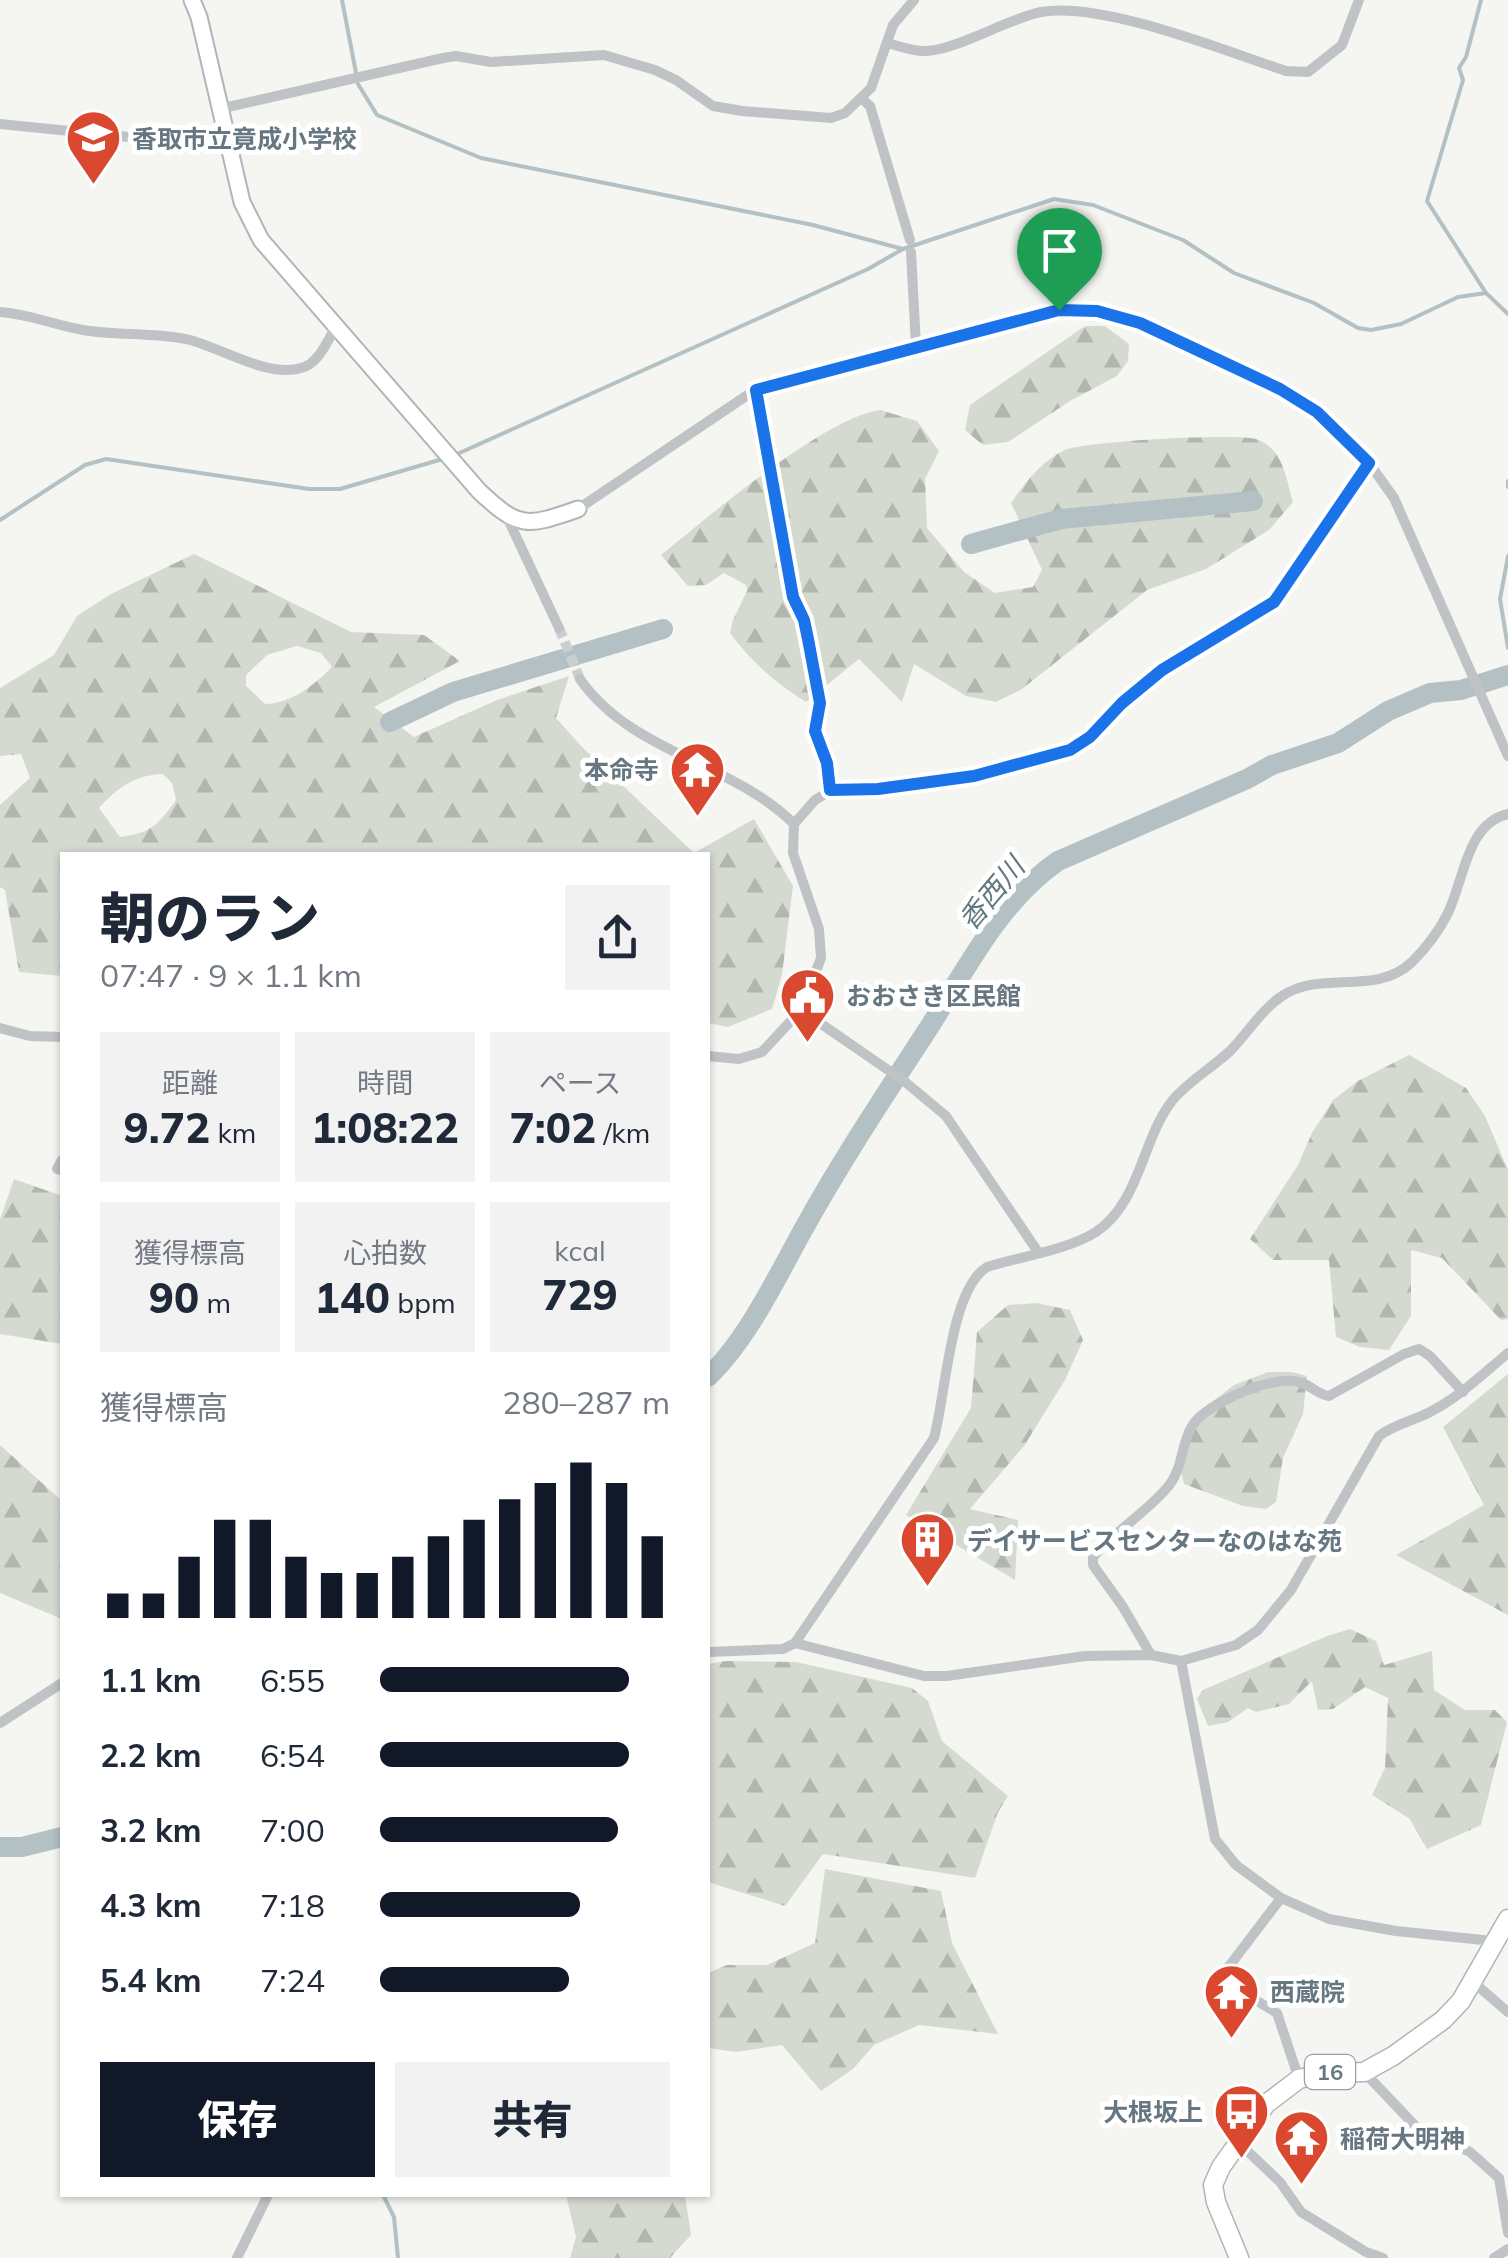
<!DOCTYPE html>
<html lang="ja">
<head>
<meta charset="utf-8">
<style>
	:root { --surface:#fff; --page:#f2f2f3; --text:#1f2937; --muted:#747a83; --accent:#111827 }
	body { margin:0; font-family:Mulish,"Noto Sans JP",sans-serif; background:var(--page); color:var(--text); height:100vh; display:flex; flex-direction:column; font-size:38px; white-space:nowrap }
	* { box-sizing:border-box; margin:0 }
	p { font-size:32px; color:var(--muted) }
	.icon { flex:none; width:55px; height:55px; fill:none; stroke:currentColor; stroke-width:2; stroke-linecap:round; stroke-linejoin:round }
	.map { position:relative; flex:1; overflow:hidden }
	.side { position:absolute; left:60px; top:852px; width:650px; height:1345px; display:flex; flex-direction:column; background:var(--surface); border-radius:0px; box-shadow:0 2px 8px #0004 }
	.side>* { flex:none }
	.pin { position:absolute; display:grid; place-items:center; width:85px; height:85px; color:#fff; margin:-102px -42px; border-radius:50% 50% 50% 0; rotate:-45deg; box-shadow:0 0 10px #0007 }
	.pin .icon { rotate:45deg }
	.round { display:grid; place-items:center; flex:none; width:105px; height:105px; border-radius:0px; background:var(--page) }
	.headline { display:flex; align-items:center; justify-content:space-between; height:170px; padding:0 40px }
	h1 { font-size:55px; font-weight:800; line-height:75px }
	.stats { display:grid; grid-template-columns:repeat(3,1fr); gap:15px; height:170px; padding:10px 40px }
	.stats div { display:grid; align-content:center; border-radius:0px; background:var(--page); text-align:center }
	.stats b { font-size:42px; font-weight:800 }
	.stats small { font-size:28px; font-weight:400 }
	.stats p { font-size:28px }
	.chart { height:280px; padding:20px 40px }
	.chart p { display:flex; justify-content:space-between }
	.chart svg { width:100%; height:180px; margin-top:10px; stroke:var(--accent); stroke-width:6 }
	.cta { display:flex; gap:20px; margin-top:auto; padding:20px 40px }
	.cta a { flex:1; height:115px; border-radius:0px; background:var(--accent); color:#fff; font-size:40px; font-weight:800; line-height:115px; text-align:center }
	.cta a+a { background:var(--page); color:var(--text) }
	ul { padding:0 40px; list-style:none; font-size:32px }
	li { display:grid; grid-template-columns:160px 120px 1fr; align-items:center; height:75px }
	li i { height:25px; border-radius:12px; background:var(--accent) }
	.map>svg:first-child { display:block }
	.forest { fill:url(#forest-firs); fill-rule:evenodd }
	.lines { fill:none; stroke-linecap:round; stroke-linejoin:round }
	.stream { stroke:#b4c1c4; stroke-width:4 }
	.river { stroke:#b4c1c4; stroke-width:20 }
	.street-tunnel { stroke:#cacfd0; stroke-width:10; stroke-dasharray:10 5; stroke-linecap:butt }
	.secondary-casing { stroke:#afb5b9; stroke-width:19 }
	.primary-casing { stroke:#b0b5b8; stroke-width:21 }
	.street { stroke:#bfc3c6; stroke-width:10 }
	.secondary { stroke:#fff; stroke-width:15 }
	.primary { stroke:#fff; stroke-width:18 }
	.route-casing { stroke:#fff; stroke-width:20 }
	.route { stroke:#1a73e8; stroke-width:12 }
	.labels { text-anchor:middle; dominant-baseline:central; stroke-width:10; stroke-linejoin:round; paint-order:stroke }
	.shield { fill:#fff; stroke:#94a0a7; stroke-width:2.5 }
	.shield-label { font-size:22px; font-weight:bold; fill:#667781 }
	.poi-label { font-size:25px; font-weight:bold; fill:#667781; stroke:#fff; text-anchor:start }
	.water-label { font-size:28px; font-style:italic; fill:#62797e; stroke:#fff }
</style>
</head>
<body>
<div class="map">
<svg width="1508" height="2258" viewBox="0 0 1508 2258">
	<defs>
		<pattern id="forest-firs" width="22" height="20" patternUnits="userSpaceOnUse" patternTransform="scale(2.5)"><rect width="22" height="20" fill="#d5dad1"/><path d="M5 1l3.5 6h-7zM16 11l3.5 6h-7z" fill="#b1b6af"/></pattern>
	</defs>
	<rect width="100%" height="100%" fill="#f5f5f2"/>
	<!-- forest -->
	<g class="forest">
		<polygon points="1085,326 1105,326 1129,344 1128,361 1117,376 1070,401 1008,442 983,445 965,430 970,405"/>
		<path d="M880 410 917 421 939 451 925 479 927 528 964 572 995 593 1033 587 1042 570 1011 503C1024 484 1042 460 1065 450 1084 441 1236 433 1256 439 1283 448 1286 478 1293 502L1269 530 1206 569 1147 590 1022 689 996 702 966 696 914 664 902 702 859 659 806 702C776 683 751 662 730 633L733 620 747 591 746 585 724 573 706 585 688 586 661 555C708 517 825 417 880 410Z"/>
		<path d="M194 554 351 632 424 635 460 661 374 707 414 737 497 700 569 676 556 718 581 746 694 853 754 819 793 886 782 975 772 1009 728 1027 708 1023V855H62V976L19 972 5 890 0 887V805L30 778 21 754 0 756V688L54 655 77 616 111 594ZM297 646 321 653 332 667C313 686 292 703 265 704L246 686V675L267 655ZM163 774 172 783 176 800C158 825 151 833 120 837L99 808C118 787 135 775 163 774Z"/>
		<polygon points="1409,1055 1466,1088 1485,1116 1508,1170 1508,1319 1501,1320 1442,1258 1411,1250 1411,1316 1389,1350 1360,1347 1336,1337 1329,1260 1273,1260 1250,1239 1298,1165 1312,1133 1333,1100 1358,1081"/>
		<polygon points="14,1179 62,1196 62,1344 0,1334 0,1220"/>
		<polygon points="1036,1303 1070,1310 1083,1340 1065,1380 1024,1446 970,1509 1018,1520 1015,1580 906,1515 971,1408 977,1332 1008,1305"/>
		<polygon points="1268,1372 1291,1372 1307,1376 1303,1414 1283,1458 1276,1502 1266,1509 1243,1506 1184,1484 1178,1460 1197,1414 1234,1385"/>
		<polygon points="1508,1374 1508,1615 1396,1555 1484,1505 1443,1427"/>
		<polygon points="0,1445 62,1501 62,1619 0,1593"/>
		<polygon points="1350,1629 1376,1641 1384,1665 1432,1651 1434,1690 1465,1710 1495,1710 1507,1722 1481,1825 1427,1849 1410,1819 1372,1795 1385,1768 1388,1698 1365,1687 1333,1709 1318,1710 1312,1681 1289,1704 1256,1712 1248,1708 1228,1722 1208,1726 1197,1699 1203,1690 1327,1636"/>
		<polygon points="726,1661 796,1662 912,1688 928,1701 942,1741 1008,1796 998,1812 975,1878 823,1854 785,1906 708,1882 708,1664"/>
		<polygon points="825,1869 941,1891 952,1943 998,2034 919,2025 874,2045 853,2069 821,2091 782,2045 736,2052 708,2048 708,1973 727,1965 767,1965 815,1943"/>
		<polygon points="566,2195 685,2195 691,2235 670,2258 570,2258 576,2237"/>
	</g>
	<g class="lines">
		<!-- stream -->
		<g class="stream">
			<polyline points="342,0 356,73"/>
			<polyline points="1481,0 1466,57 1459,68 1463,80 1427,201 1486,293 1508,314"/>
			<polyline points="358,84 377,115 481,158 813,225 903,249"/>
			<polyline points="455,455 868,269 903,249 1054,199 1093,205 1183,240 1234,273 1314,303 1358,328 1371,330 1401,324 1458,297 1486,293"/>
			<polyline points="1508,481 1508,487"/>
			<polyline points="0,520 85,465 106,459 309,489 340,489 446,458"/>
			<polyline points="1508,556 1500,599 1508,648"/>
			<polyline points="383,2195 394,2217 398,2258"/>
		</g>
		<!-- river -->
		<g class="river">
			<polyline points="971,544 1061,519 1253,501"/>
			<polyline points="390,722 453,692 663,629"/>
			<path d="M708 1377C747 1340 777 1277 803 1230 841 1161 885 1095 928 1029 966 970 999 902 1058 861L1247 779 1272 765 1338 743 1388 711 1430 693 1461 690 1508 675"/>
			<polyline points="0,1847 22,1847 62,1837"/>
		</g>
		<!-- street-tunnel -->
		<polyline class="street-tunnel" points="559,628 580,679"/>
		<defs>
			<path id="secondary" d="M192 0 199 17 242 202 261 240 479 491C519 529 527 527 578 509"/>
			<polyline id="primary" points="1239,2258 1216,2202 1213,2185 1221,2167 1266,2104 1299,2079 1325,2073 1364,2072 1393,2056 1443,2020 1461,2001 1508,1919"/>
		</defs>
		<!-- secondary casing -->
		<use href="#secondary" class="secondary-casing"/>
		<!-- primary casing -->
		<use href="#primary" class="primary-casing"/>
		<!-- street -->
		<g class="street">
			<path d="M887 43C899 46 912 51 924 51 953 52 1009 18 1041 12 1102 1 1225 51 1286 71L1308 72 1342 45 1359 0"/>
			<polyline points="861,98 870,106 910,240"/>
			<polyline points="219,109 443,58 456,56 491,62 604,55 655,70 676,80 713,106 742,111 831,118 845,113 871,88 893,25 914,0"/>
			<polyline points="0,124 228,147"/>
			<polyline points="911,252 916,346"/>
			<path d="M0 312C29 314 54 325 83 330 118 336 155 332 190 340 221 348 268 378 301 368 318 364 327 342 335 328"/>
			<polyline points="755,390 793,597 804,620 808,639 820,703 815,731 827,763 830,791"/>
			<polyline points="578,509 755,390 1059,310 1097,311 1140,323 1306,402 1341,433 1369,463 1394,498 1508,756"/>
			<polyline points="507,517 559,628"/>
			<path d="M580 679C631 753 732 762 794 824"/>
			<polyline points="801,1010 904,1081 946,1116 1038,1252"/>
			<polyline points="0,1028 30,1036 62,1037"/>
			<polyline points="708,1056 739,1059 762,1052 801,1010 821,958 819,929 793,853 794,824 815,800 830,791 878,789 974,776 1070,749 1091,737 1122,703 1162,670 1274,601 1369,463"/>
			<polyline points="62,1160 57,1169 62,1170"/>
			<path d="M795 1643 924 1676H947L1085 1656 1151 1655 1181 1661 1236 1645 1258 1630 1291 1590 1379 1436C1395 1424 1413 1421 1430 1412 1459 1397 1483 1374 1508 1353"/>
			<path d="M708 1652 783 1649 795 1643 934 1438C946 1394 950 1290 987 1267 1022 1256 1065 1251 1096 1232 1140 1203 1142 1139 1172 1101 1187 1082 1212 1068 1230 1051 1247 1034 1262 1009 1282 996 1322 969 1375 997 1412 962 1427 947 1439 931 1448 913 1464 880 1467 823 1508 814"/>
			<path d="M1151 1655 1123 1607 1093 1565V1557C1114 1532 1144 1514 1166 1489 1184 1469 1180 1446 1192 1426 1206 1403 1277 1372 1302 1383 1313 1387 1317 1394 1329 1396L1404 1354 1419 1349 1430 1356 1463 1392"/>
			<polyline points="1181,1661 1215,1839 1236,1865 1281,1898 1329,1919 1396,1931 1493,1941"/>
			<polyline points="0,1723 62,1683"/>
			<polyline points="1281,1898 1224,1973 1252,1998 1277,2013 1299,2079"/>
			<polyline points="1472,1981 1508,2012"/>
			<polyline points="1364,2072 1422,2133 1451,2142 1470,2152 1499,2178 1508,2233"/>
			<polyline points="1239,2143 1280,2182 1301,2212 1366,2252 1383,2258"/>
			<polyline points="237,2258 268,2195"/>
			<polyline points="1494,2258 1508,2249"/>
		</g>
		<!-- secondary -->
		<use href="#secondary" class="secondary"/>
		<!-- primary -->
		<use href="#primary" class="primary"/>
	</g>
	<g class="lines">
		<defs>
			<polygon id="route" points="1059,310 1097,311 1140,323 1280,389 1317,412 1369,463 1274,602 1162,670 1122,703 1090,737 1070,750 974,776 878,789 830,790 827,763 815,731 820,703 808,639 804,620 793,597 756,390"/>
		</defs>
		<!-- route casing -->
		<use href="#route" class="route-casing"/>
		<!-- route -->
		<use href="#route" class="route"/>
	</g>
	<!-- icons -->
	<defs>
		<symbol id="school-pin" viewBox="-11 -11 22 30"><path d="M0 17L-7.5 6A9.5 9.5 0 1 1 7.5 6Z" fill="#d9482f" stroke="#fff"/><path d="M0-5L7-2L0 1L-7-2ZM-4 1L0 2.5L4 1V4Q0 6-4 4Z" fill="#fff"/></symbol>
		<symbol id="temple-pin" viewBox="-11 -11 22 30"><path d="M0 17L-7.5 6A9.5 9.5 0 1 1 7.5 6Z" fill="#d9482f" stroke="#fff"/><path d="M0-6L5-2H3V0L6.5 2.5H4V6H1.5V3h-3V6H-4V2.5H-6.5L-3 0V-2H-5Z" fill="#fff"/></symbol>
		<symbol id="civic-pin" viewBox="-11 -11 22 30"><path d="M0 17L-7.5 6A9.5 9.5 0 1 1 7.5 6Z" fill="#d9482f" stroke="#fff"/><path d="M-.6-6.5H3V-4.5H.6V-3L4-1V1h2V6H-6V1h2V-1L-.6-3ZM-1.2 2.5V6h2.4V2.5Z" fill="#fff"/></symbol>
		<symbol id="building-pin" viewBox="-11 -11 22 30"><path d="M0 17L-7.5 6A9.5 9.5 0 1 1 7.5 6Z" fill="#d9482f" stroke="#fff"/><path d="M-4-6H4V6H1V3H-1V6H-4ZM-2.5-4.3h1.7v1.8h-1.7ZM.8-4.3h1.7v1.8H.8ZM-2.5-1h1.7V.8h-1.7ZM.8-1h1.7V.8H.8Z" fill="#fff"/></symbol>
		<symbol id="bus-pin" viewBox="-11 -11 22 30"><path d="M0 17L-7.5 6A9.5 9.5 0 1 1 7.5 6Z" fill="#d9482f" stroke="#fff"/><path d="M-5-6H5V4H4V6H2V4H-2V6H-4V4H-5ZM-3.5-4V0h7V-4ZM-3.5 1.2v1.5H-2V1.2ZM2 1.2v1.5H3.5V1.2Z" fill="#fff"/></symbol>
	</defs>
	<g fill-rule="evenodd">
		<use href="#school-pin" x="62" y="106" width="63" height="86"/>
		<use href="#temple-pin" x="666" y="738" width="63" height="86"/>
		<use href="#civic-pin" x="776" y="964" width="63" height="86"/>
		<use href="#building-pin" x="896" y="1508" width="63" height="86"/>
		<use href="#temple-pin" x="1200" y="1960" width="63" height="86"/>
		<use href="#bus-pin" x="1210" y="2080" width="63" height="86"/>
		<use href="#temple-pin" x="1270" y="2106" width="63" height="86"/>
	</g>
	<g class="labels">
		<!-- shield labels -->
		<rect class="shield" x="1305" y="2055" width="50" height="34" rx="8"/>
		<g class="shield-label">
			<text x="1330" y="2072">16</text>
		</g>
		<!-- poi labels -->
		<g class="poi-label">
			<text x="132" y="138">香取市立竟成小学校</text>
			<text x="659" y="769" text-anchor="end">本命寺</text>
			<text x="846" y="995">おおさき区民館</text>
			<text x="967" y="1540">デイサービスセンターなのはな苑</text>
			<text x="1270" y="1991">西蔵院</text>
			<text x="1203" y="2111" text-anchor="end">大根坂上</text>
			<text x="1340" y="2138">稲荷大明神</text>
		</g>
		<!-- water labels -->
		<g class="water-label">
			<text transform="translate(991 893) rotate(-50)">香西川</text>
		</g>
	</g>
</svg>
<div class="pin" style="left:1059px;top:310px;background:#1e9e55"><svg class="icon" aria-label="arrive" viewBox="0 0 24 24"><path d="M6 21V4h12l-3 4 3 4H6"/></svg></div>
<section class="side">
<div class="headline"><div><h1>朝のラン</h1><p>07:47 · 9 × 1.1 km</p></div><a class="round"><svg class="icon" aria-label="share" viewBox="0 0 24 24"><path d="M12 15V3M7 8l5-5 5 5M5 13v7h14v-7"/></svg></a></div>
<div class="stats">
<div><p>距離</p><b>9.72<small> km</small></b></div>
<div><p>時間</p><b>1:08:22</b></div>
<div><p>ペース</p><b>7:02<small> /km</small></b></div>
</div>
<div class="stats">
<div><p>獲得標高</p><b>90<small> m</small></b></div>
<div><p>心拍数</p><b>140<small> bpm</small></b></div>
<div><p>kcal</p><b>729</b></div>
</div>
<div class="chart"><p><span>獲得標高</span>280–287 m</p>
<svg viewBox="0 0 160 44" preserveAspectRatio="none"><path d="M5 44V38M15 44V38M25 44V29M35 44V20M45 44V20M55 44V29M65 44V33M75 44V33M85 44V29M95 44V24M105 44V20M115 44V15M125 44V11M135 44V6M145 44V11M155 44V24"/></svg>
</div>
<ul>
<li><b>1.1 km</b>6:55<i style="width:86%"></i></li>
<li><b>2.2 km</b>6:54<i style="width:86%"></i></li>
<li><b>3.2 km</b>7:00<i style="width:82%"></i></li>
<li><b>4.3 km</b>7:18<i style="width:69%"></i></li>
<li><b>5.4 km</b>7:24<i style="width:65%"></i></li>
</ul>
<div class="cta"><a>保存</a><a>共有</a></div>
</section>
</div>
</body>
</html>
